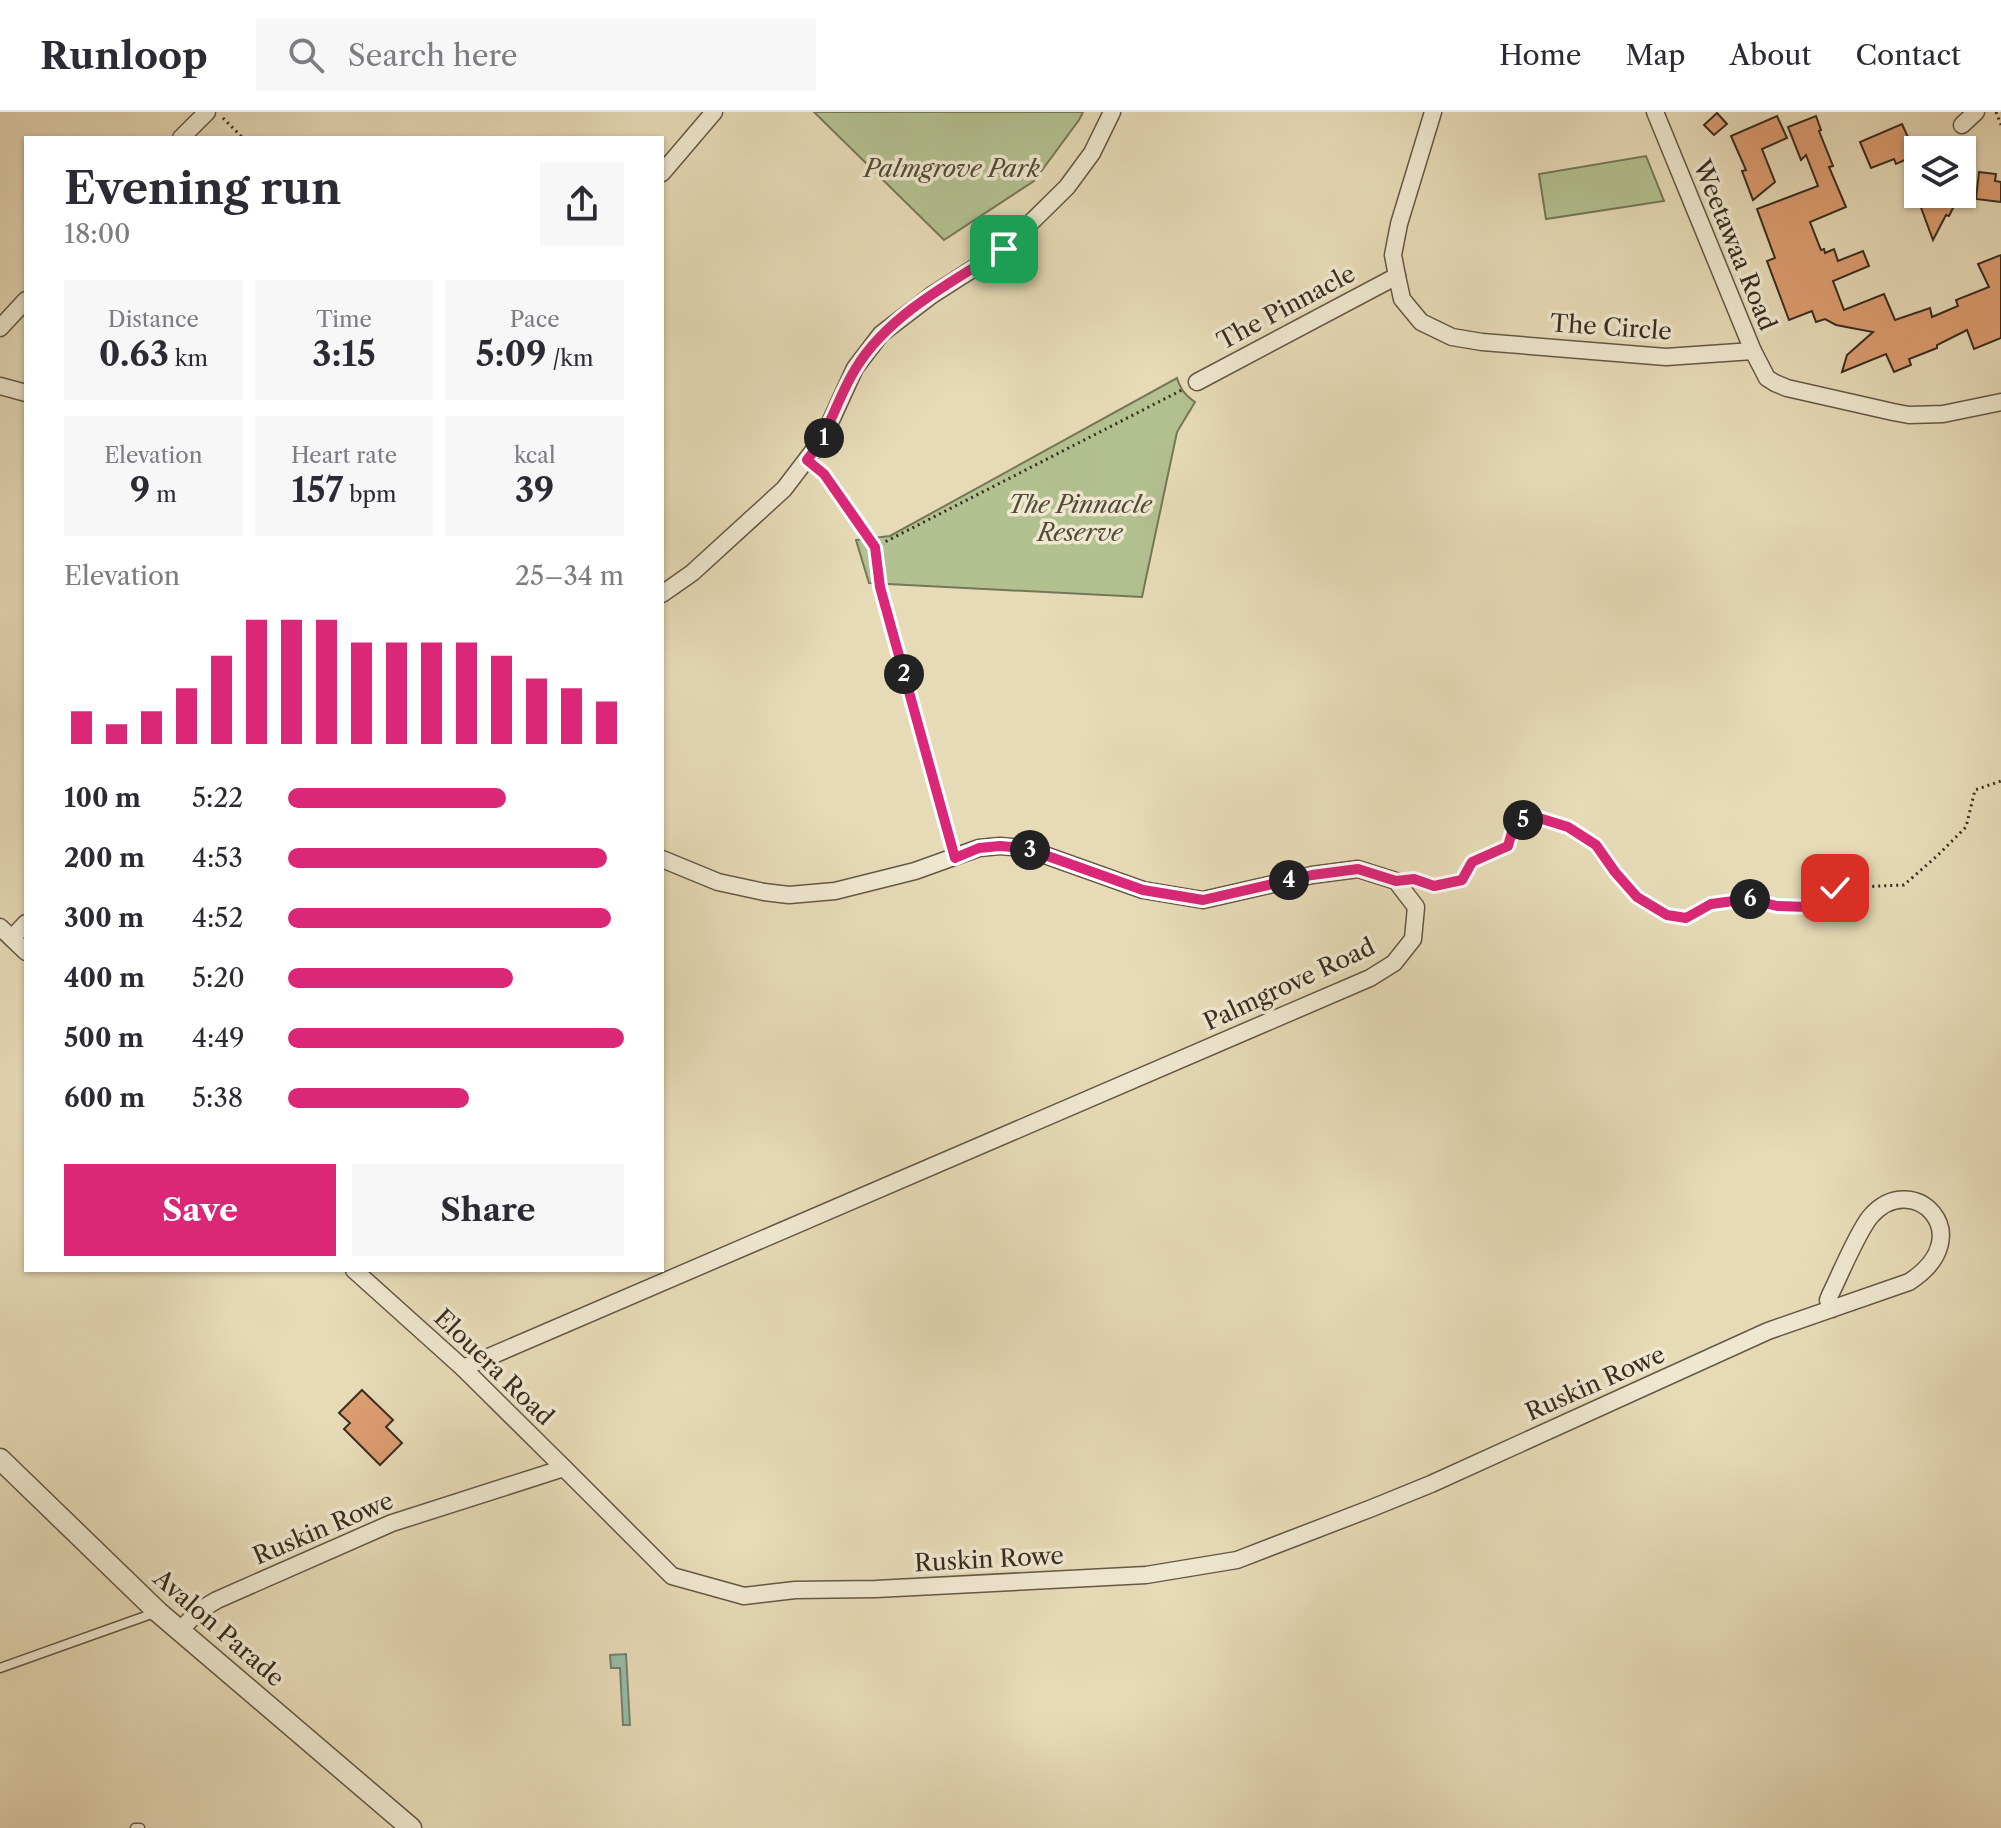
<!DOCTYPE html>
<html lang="en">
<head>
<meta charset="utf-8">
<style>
	:root { --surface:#fff; --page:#f7f7f7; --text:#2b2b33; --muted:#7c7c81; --line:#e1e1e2; --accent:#db2777 }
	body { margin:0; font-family:"Libre Caslon Text",serif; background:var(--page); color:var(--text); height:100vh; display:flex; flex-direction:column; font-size:30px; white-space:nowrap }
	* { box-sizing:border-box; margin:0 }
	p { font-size:26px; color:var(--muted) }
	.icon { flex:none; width:44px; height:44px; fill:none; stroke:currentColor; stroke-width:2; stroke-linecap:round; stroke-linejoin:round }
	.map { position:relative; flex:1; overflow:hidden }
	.panel { position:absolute; left:24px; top:24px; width:640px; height:1136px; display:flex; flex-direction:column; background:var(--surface); border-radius:0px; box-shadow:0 2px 6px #0004 }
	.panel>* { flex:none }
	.controls { position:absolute; left:1904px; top:24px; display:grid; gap:16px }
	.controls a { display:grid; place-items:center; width:72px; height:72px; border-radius:0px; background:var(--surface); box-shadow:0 2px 6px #0004; font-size:40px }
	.pin { position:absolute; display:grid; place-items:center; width:68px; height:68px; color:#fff; margin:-34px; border-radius:16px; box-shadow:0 4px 12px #0006 }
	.km { position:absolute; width:40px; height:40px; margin:-20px; border-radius:50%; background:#222; color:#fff; font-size:22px; line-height:40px; text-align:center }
	.round { display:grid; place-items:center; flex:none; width:84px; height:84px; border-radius:0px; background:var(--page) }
	.summary { display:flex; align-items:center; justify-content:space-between; height:136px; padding:0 40px }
	h1 { font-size:44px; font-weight:700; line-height:60px }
	.metrics { display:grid; grid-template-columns:repeat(3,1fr); gap:12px; height:136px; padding:8px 40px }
	.metrics div { display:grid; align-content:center; border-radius:0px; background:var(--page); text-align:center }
	.metrics b { font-size:34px; font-weight:700 }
	.metrics small { font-size:22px; font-weight:400 }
	.metrics p { font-size:22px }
	.chart { height:224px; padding:16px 40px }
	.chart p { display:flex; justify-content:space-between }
	.chart svg { width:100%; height:144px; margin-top:8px; stroke:var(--accent); stroke-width:6 }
	.button { display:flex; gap:16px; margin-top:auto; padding:16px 40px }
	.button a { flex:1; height:92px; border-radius:0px; background:var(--accent); color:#fff; font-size:32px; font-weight:700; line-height:92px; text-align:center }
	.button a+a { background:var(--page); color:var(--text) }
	ul { padding:0 40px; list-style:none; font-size:26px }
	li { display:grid; grid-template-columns:128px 96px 1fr; align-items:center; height:60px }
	li i { height:20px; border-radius:10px; background:var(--accent) }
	header { display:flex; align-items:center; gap:48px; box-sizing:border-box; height:112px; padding:0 40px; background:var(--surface); border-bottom:2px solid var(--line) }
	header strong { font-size:38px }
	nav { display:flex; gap:44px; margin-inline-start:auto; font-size:28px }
	.search { width:560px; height:72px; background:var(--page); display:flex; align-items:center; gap:20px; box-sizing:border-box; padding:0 28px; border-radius:0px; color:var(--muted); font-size:30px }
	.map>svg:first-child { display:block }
	.green { fill:#b3c190; stroke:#767758; stroke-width:2 }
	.water { fill:#98bca9; stroke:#728373; stroke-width:2 }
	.building { fill:#dc9d71; stroke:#392d21; stroke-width:2 }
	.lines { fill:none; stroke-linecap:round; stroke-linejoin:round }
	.service-casing { stroke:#645846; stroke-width:11 }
	.minor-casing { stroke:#645846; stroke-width:19 }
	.tertiary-casing { stroke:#645846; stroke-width:23 }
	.path { stroke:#392d21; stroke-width:3; stroke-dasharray:2 4; stroke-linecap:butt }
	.service { stroke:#efe8d0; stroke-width:8 }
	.minor { stroke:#efe8d0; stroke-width:16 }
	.tertiary { stroke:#efe8d0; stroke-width:20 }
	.route-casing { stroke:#fff; stroke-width:16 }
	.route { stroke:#db2777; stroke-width:10 }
	.labels { text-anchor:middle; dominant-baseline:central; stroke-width:7; stroke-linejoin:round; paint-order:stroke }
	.park-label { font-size:24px; font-style:italic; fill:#514b37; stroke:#efe8d0 }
	.street-label { font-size:24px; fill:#392d21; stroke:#efe8d0 }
</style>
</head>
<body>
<header>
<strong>Runloop</strong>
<div class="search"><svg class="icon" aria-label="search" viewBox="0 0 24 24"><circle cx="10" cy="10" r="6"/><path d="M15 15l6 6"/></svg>Search here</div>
<nav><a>Home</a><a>Map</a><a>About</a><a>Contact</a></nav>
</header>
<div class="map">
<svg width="2001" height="1716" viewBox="0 0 2001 1716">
	<rect width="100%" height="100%" fill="#e7dbb7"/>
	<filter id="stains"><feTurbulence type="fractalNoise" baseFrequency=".0025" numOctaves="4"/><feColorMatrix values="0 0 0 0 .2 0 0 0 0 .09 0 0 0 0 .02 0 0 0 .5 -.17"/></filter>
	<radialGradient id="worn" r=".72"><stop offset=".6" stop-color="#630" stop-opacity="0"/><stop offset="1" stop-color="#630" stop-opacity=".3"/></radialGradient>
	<!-- green -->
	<g class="green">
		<polygon points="814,0 1083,0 1079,8 1034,69 944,128"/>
		<polygon points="1646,44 1664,89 1546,107 1539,62"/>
		<path d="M1177 266C1181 278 1185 283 1195 290L1177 320 1142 485 869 471 856 428 890 424Z"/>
	</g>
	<!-- water -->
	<polygon class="water" points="626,1542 630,1613 623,1613 620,1556 611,1556 610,1543"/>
	<!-- building -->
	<g class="building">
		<polygon points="1717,1 1727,12 1714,23 1704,13"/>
		<polygon points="1777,4 1787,26 1762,37 1775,70 1753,88 1742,59 1746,58 1731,24"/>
		<polygon points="1816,4 1821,18 1819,19 1833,54 1829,55 1846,95 1810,110 1821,138 1824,137 1825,141 1834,137 1838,149 1863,139 1869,154 1833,169 1844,198 1884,182 1895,208 1930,196 1932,205 1958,194 1956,188 1989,175 1978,152 2001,143 2001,226 1974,237 1967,218 1937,233 1937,236 1909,247 1911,253 1894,260 1886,242 1842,260 1847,243 1873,220 1836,213 1825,207 1816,210 1812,199 1789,208 1767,149 1775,146 1757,97 1818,74 1806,43 1801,48 1788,15"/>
		<polygon points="1902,12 1916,43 1896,52 1894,47 1871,56 1860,30"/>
		<polygon points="1979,60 1996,62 1995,69 2001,70 2001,90 1976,87"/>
		<polygon points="1916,82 1960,82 1949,104 1946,103 1933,128"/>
		<polygon points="362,1278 393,1308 386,1315 402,1331 380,1353 344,1317 350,1311 339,1301"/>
	</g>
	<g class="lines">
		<defs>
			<g id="service">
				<polyline points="0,1556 157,1500"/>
				<polyline points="135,1716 140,1716"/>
			</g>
			<g id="minor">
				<polyline points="1433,0 1399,112 1393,143 1397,164 1402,187 1421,210 1452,225 1482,230 1666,245 1753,239"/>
				<polyline points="1655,0 1753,239 1767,266 1775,271 1787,276 1893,300 1909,303 1943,302 2001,290"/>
				<polyline points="1962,13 1976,0"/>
				<polyline points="181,26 207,0"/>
				<polyline points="662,61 714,0"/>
				<polyline points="0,216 26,188"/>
				<polyline points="1197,270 1397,164"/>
				<polyline points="0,274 26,281"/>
				<polyline points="662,482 692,461 784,377 823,326 855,256 881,222 932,183 1004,137 1067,75 1092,41 1112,0"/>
				<polyline points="0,815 26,840"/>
				<polyline points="12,826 26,811"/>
				<polyline points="354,1158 463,1256 564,1356"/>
				<polyline points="463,1256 1370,866 1394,851 1413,827 1416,795 1396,769 1358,757 1312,763 1203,788 1143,778 1025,736 1000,734 979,736 915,759 835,779 789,783 764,780 718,770 662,747"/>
				<path d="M179 1519 200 1498 217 1488 392 1411 564 1356 672 1464 744 1484 795 1478 876 1477 1146 1463 1237 1448 1372 1396 1431 1372 1768 1219 1909 1170C1982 1123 1912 1055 1870 1105 1856 1123 1841 1161 1830 1183L1828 1188 1832 1197"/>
			</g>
			<polyline id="tertiary" points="0,1347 158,1500 411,1716"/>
		</defs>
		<!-- service casing -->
		<use href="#service" class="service-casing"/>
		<!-- minor casing -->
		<use href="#minor" class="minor-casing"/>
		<!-- tertiary casing -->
		<use href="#tertiary" class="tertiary-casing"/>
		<!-- path -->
		<g class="path">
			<polyline points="1996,0 2001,13"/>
			<polyline points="223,6 243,26"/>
			<polyline points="820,359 824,362 875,435 880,475 949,727"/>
			<polyline points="875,435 1182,278"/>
			<polyline points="1418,769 1434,774 1462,768 1472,750 1508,734 1512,720 1522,708 1539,706 1568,715 1596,733 1615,760 1637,785 1667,803 1686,806 1711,792 1749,787 1777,794 1808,795 1835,776 1904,773 1938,743 1966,715 1975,678 2001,669"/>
		</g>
		<!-- service -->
		<use href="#service" class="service"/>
		<!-- minor -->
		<use href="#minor" class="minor"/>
		<!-- tertiary -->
		<use href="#tertiary" class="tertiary"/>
	</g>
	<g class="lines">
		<defs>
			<path id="route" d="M1004 137C953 169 888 203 856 256 837 286 830 320 807 348L824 362 875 435 880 475 955 746 979 736 1000 734 1025 736 1143 778 1203 788 1312 763 1358 757 1396 769 1414 767 1434 774 1462 768 1472 750 1508 734 1512 720 1522 708 1539 706 1568 715 1596 733 1615 760 1637 785 1667 803 1686 806 1711 792 1749 787 1777 794 1808 795 1835 776"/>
		</defs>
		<!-- route casing -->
		<use href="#route" class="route-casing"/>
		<!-- route -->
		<use href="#route" class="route"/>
	</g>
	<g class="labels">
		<!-- park labels -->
		<g class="park-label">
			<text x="952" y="56">Palmgrove Park</text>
			<text x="1080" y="392">The Pinnacle<tspan x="1080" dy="28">Reserve</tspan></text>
		</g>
		<!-- street labels -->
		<g class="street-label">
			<text transform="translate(1735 133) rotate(68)">Weetawaa Road</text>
			<text transform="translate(1286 195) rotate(-28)">The Pinnacle</text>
			<text transform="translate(1611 215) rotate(4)">The Circle</text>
			<text transform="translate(1289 872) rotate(-25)">Palmgrove Road</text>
			<text transform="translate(494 1255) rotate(44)">Elouera Road</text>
			<text transform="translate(1595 1271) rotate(-24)">Ruskin Rowe</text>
			<text transform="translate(323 1416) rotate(-23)">Ruskin Rowe</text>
			<text transform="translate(989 1447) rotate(-3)">Ruskin Rowe</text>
			<text transform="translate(219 1516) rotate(41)">Avalon Parade</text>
		</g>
	</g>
	<rect width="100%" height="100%" filter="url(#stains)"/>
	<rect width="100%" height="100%" fill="url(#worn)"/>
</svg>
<div class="controls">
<a><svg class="icon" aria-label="layers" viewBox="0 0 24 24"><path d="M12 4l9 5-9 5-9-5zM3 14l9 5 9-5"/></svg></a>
</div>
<div class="pin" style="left:1004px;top:137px;background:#1e9e55"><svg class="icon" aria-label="arrive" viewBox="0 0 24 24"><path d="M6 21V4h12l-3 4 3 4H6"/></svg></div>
<div class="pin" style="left:1835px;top:776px;background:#d93025"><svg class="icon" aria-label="check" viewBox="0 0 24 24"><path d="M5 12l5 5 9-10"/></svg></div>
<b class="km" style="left:824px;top:326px">1</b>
<b class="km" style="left:904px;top:562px">2</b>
<b class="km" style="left:1030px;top:738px">3</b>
<b class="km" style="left:1289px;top:768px">4</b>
<b class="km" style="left:1523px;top:708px">5</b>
<b class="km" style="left:1750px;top:787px">6</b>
<section class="panel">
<div class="summary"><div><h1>Evening run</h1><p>18:00</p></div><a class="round"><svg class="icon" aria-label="share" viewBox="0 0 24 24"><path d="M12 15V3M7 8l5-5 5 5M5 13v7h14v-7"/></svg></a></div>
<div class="metrics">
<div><p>Distance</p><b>0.63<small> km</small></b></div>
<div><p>Time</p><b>3:15</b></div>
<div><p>Pace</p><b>5:09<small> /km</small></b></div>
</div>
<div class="metrics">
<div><p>Elevation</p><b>9<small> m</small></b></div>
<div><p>Heart rate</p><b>157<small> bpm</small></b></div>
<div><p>kcal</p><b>39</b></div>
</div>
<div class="chart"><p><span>Elevation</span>25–34 m</p>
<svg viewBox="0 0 160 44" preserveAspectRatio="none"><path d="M5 44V34M15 44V38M25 44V34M35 44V27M45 44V17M55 44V6M65 44V6M75 44V6M85 44V13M95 44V13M105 44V13M115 44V13M125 44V17M135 44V24M145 44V27M155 44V31"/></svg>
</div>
<ul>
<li><b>100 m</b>5:22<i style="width:65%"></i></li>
<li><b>200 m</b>4:53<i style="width:95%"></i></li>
<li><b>300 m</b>4:52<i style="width:96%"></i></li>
<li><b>400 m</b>5:20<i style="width:67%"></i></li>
<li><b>500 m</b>4:49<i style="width:100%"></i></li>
<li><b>600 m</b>5:38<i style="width:54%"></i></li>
</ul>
<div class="button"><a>Save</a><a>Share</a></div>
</section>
</div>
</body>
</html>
